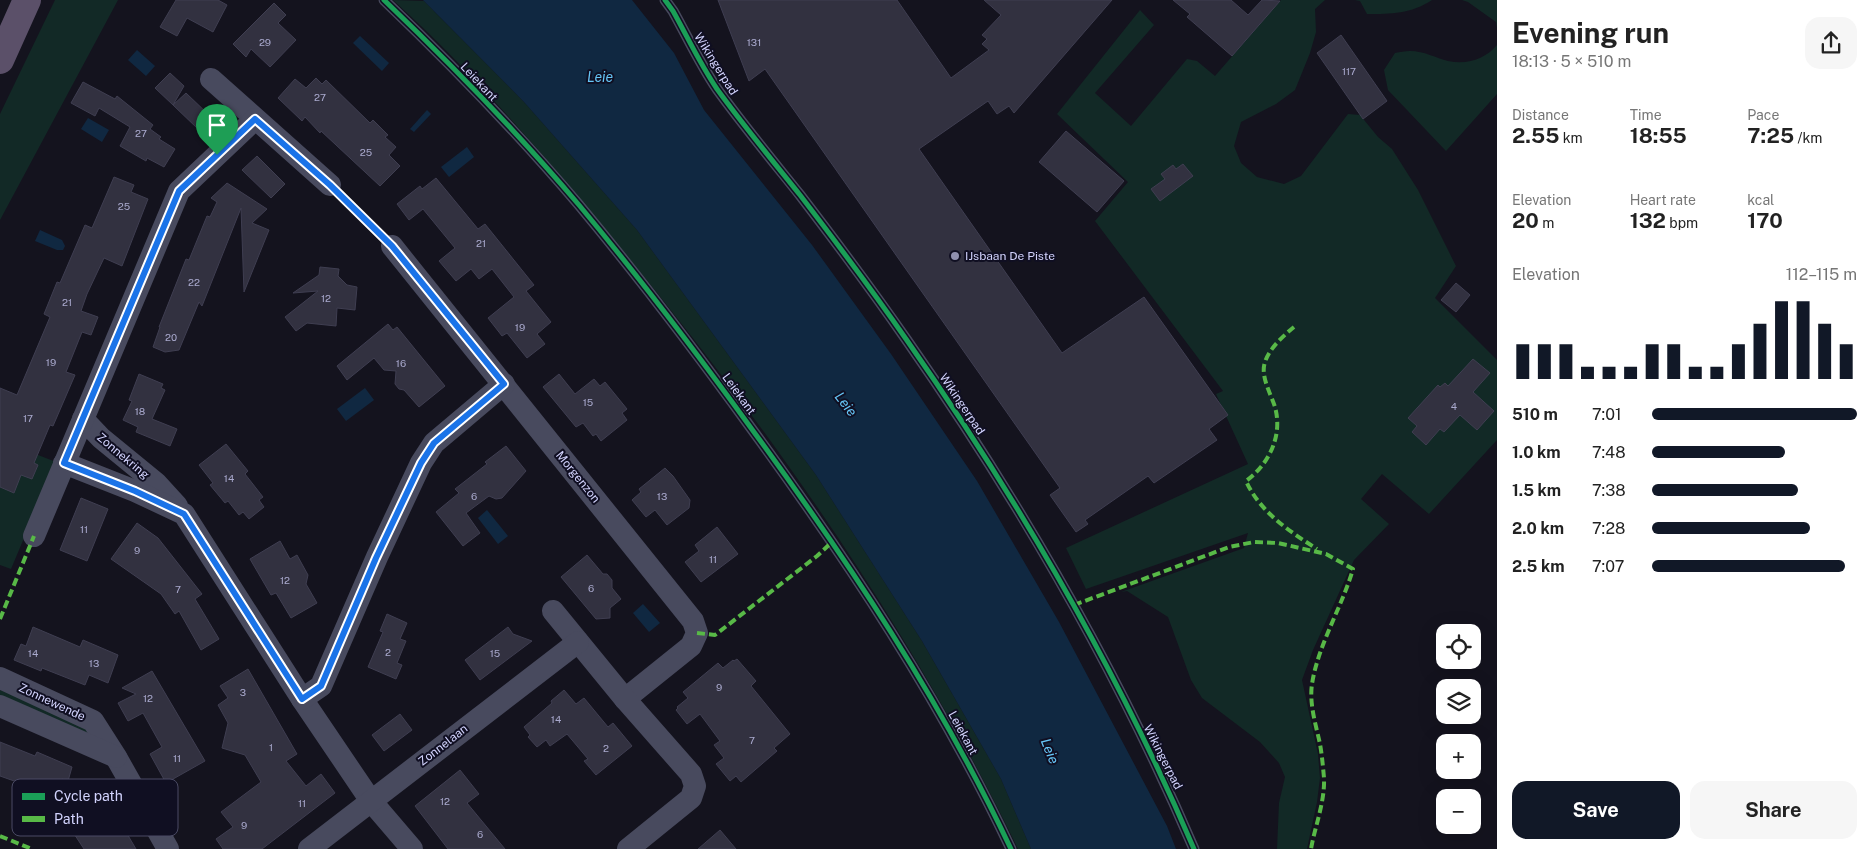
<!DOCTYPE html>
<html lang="en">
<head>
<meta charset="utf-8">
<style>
	:root { --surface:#fff; --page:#f6f6f6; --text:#222; --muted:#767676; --accent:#111827 }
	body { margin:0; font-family:"Public Sans",sans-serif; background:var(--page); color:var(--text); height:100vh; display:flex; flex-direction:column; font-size:19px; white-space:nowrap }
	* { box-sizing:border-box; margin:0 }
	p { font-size:16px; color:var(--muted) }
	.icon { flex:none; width:28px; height:28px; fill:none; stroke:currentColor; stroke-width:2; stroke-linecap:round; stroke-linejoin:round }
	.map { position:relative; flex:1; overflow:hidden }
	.side { display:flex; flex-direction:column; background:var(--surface); width:375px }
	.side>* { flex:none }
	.fabs { position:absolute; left:1436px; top:624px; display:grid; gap:10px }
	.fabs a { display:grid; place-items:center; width:45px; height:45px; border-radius:10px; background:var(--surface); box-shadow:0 5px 20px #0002; font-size:25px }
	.pin { position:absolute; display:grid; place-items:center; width:42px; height:42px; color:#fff; margin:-51px -21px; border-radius:50% 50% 50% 0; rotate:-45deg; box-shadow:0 0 5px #0007 }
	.pin .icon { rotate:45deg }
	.round { display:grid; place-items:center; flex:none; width:52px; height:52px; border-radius:15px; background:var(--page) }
	.headline { display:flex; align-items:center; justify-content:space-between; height:85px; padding:0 15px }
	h1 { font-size:28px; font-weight:700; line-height:38px }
	.figures { display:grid; grid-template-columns:repeat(3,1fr); gap:8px; height:85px; padding:5px 15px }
	.figures div { display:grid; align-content:center }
	.figures b { font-size:21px; font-weight:700 }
	.figures small { font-size:14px; font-weight:400 }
	.figures p { font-size:14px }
	.chart { height:140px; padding:10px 15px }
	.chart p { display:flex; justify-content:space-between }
	.chart svg { width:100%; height:90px; margin-top:5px; stroke:var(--accent); stroke-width:6 }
	.cta { display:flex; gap:10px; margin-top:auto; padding:10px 15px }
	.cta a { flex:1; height:58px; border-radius:15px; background:var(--accent); color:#fff; font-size:20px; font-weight:700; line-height:58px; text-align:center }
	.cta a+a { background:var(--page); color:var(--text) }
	ul { padding:0 15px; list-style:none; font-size:16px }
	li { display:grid; grid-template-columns:80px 60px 1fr; align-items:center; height:38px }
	li i { height:12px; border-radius:6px; background:var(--accent) }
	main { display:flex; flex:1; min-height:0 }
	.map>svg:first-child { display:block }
	.green { fill:#122926 }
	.water { fill:#102841 }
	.building { fill:#323140; stroke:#3f3e51 }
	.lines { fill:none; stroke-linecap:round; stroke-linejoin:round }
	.service { stroke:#484a5e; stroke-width:11 }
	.minor { stroke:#484a5e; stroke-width:22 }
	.trunk { stroke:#5b5069; stroke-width:28 }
	.quiet { stroke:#58b947; stroke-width:4; stroke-dasharray:8 4; stroke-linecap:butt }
	.cycleway-casing { stroke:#100f22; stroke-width:8 }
	.cycleway { stroke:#1a9f57; stroke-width:5 }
	.route-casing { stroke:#fff; stroke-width:10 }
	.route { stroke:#1a73e8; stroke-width:6 }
	.poi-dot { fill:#9090af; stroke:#100f22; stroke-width:2 }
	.labels { text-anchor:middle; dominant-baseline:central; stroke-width:4; stroke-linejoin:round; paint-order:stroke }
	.number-label { font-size:10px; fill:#aaaace }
	.street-label { font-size:12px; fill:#d2d3fd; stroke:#100f22 }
	.poi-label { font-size:12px; fill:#d2d3fd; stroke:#100f22; text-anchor:start }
	.water-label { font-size:14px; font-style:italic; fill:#66c6f7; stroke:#100f22 }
	.key { fill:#100f22; stroke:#4a4a64; stroke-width:1 }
	.key-label { font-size:14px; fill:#d2d3fd }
</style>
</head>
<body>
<main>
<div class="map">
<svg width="1497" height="849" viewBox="0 0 1497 849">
	<rect width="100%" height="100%" fill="#14131e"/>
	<!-- green -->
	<g class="green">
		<polygon points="55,0 118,0 0,220 0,114"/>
		<path d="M393 0 424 1 524 102 637 230 816 475 922 641 1001 779 1031 849H1018C914 634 775 435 623 251 552 164 476 75 393 0Z"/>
		<polygon points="1281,0 1325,0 1315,9 1316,32 1310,53 1295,90 1276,104 1241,122 1234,146 1241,163 1257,177 1284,184 1301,176 1348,114 1360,115 1378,137 1392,149 1418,190 1456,266 1435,298 1497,360 1497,440 1429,514 1382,474 1361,499 1389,524 1354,560 1313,650 1302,680 1318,754 1320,778 1317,802 1307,849 1277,849 1279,803 1285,777 1279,763 1260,742 1202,698 1191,680 1168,617 1127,591 1121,592 1244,548 1248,533 1086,589 1066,548 1248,464 1216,394 1223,391 1095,221 1128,182 1057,114 1140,10 1154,25 1095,93 1131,126 1187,59 1197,61 1215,76"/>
		<path d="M1355 0H1432C1411 14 1391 14 1367 14L1360 1Z"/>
		<polygon points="1462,0 1497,0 1497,28 1496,22 1468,2"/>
		<path d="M1497 45V94L1446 151 1388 90 1384 70 1395 53C1400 52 1405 51 1410 51 1424 51 1436 58 1448 61 1468 65 1485 59 1497 45Z"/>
		<polygon points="0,440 56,462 11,569 0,565"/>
		<polygon points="0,690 87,726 87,733 0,701"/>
	</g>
	<!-- water -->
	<g class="water">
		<polygon points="423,0 632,0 674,53 704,110 812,245 891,354 977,481 1059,622 1167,826 1176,849 1031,849 1001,779 922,641 816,475 637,230 524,102"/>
		<polygon points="360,36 389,63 382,71 353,43"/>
		<polygon points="137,50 155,66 146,76 128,60"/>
		<polygon points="427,110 431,114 414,132 410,129"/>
		<polygon points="88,118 109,130 102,142 81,129"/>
		<polygon points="467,147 474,157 449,177 441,167"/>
		<polygon points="40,230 62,240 65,246 63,250 57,250 35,241"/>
		<polygon points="365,388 374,400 346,421 337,409"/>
		<polygon points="487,510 508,536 498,544 478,518"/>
		<polygon points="643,604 660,623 649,632 633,613"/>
	</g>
	<!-- building -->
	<g class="building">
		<polygon points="176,0 218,0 227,5 213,32 187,18 177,36 160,27"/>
		<polygon points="718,0 897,0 951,78 989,50 982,44 987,39 982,35 1001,15 984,0 1112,0 1014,113 1009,106 997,114 988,101 919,149 1062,353 1144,297 1228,415 1209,429 1217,440 1154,483 1148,476 1085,520 1088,524 1076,532 1050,495 1060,488 765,69 749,81"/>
		<polygon points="1173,0 1231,0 1248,15 1262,0 1280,1 1232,56 1187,17 1190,14"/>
		<polygon points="274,3 286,15 278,23 296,40 270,67 251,49 246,57 233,44"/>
		<polygon points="1341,35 1387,101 1363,119 1317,53"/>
		<polygon points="170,73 184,86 173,105 155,88"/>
		<polygon points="316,78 322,84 326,80 370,123 373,120 388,135 385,137 396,147 389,155 400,166 380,186 321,131 320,133 305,117 302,121 278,98 295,79 306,88"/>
		<polygon points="83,82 115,99 117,96 153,125 150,129 161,137 159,139 175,149 164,167 147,158 146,161 120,146 130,127 99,108 95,116 71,103"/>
		<polygon points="186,93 210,116 198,129 173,105"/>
		<polygon points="1066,131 1124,181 1097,212 1039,162"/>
		<polygon points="257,156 285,184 271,198 242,170"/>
		<polygon points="1183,164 1193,176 1160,201 1151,189 1165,179 1161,174 1173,165 1176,169"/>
		<polygon points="114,177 134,185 131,192 148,199 122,266 104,258 87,294 81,311 98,317 91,335 82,332 66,372 75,375 53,426 50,425 34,463 38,465 32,479 21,475 14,493 0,487 0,388 17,395 50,317 44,314 57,282 60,283 85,225 92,228"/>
		<polygon points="436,178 478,229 485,224 534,285 526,291 551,322 537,334 545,344 527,358 507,333 502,336 488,318 514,297 492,269 479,279 471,269 456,281 439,261 455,248 423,209 409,220 397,204 420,186 422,189"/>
		<polygon points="227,183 267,209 252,223 269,230 244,292 241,208 202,306 199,302 179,350 165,352 153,347 160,327 159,327 186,259 189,260 207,216 210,217 217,202 211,198"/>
		<polygon points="320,267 339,269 338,276 347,285 357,287 355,310 337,308 336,326 307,323 296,331 285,317 318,291 293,293 319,275"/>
		<polygon points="1456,283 1470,295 1456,312 1441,300"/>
		<polygon points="388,324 393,330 397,327 445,386 419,407 404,390 399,389 395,384 396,371 384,370 374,358 347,380 337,366"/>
		<polygon points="1473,359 1490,373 1473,392 1494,411 1477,430 1460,415 1444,432 1440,429 1426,445 1412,432 1417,426 1408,418 1438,385 1440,387 1445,383 1448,386"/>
		<polygon points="139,374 163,384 161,388 165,390 152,419 177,429 170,446 136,432 138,427 123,420 132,401 129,400"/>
		<polygon points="559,374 575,394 594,379 600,386 605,382 627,409 622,413 627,420 601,441 596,434 593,436 583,423 576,427 543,387"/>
		<polygon points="226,444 248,471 245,474 263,497 259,500 264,507 249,519 243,512 239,515 228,501 225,503 210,485 213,483 199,465"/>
		<polygon points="506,446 526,471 502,498 496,499 489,496 466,513 480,533 463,546 436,512 459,493 455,489 487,464 485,462"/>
		<polygon points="665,468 673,476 690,500 689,508 667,525 655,510 646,517 632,500 641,492 639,489"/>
		<polygon points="81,498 108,509 87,561 60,550"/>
		<polygon points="137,523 158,538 202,594 195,599 219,639 201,650 179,611 175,614 161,594 111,559"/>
		<polygon points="717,527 738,554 701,582 685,562 699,551 695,545"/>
		<polygon points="280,541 290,559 297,555 308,575 306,584 317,603 291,618 276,593 271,595 250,559"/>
		<polygon points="587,555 603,574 607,574 612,580 612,588 621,599 610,608 610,618 596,619 561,577"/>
		<polygon points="387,614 407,623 400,639 406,641 397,663 402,665 396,679 368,667 383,632 380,631"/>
		<polygon points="33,627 80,647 83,640 118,655 108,683 89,675 85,685 42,668 41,671 14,660 21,644 26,646"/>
		<polygon points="508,627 513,634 532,641 480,680 465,660"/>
		<polygon points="737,659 756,681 751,686 790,734 774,748 777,751 741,782 736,776 730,781 716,764 724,758 714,745 720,741 700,714 687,724 676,710 678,708 677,707 688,698 683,692 718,663 723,668 733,660 734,661"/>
		<polygon points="248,669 297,754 286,761 306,786 321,774 335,793 262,849 223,849 216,839 233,827 221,812 261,782 245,755 222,748 228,723 218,705 228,698 220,686"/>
		<polygon points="152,671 205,761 166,783 150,754 162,747 143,713 128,721 118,703 136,694 122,688"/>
		<polygon points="564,690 576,704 584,698 608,727 613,723 632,746 596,775 584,761 588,759 567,734 550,746 546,740 537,747 528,737 530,735 524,727 552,703 551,701"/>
		<polygon points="400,714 412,730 384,751 372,735"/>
		<polygon points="0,742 35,756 37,752 72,767 68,781 62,779 57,793 45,788 44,793 33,788 29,796 14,790 17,782 0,776"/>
		<polygon points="460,770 479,794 467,803 505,849 448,849 415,806"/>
		<polygon points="104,795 123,827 136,849 84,849 65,820"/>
		<polygon points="720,830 736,849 698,849"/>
	</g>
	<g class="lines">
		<!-- service -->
		<g class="service">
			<path d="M384 0C452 65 518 133 579 205 639 277 696 352 751 428 849 562 940 699 1011 849"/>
			<path d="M665 0 673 11C687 36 700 64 717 89 743 125 772 160 800 195 836 242 872 290 906 339 1018 499 1117 669 1194 849"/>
		</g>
		<!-- minor -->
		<g class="minor">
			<polyline points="211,79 330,185"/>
			<polyline points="392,246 693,621 697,633 691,646 625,699"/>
			<polyline points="83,419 101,438 156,483 177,506"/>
			<polyline points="64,463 135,491 184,514 302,699 371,801 412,849"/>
			<polyline points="34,536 179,191 255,119"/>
			<polyline points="553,611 625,699 691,774 695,786 691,798 628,849"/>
			<polyline points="0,678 93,721 116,757 168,849"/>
			<polyline points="302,699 321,686 377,557 421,463 434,443 504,384"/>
			<polyline points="0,706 116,757"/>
			<polyline points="309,849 578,642"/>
		</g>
		<!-- trunk -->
		<polyline class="trunk" points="0,60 27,0"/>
		<!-- quiet -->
		<g class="quiet">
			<path d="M1294 327C1283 336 1269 349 1265 362 1260 376 1271 394 1275 407 1283 436 1269 464 1246 481 1260 512 1289 531 1317 549"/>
			<path d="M1074 605 1229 547 1254 542 1278 543 1326 554 1353 569C1342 607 1318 645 1312 684 1309 704 1316 725 1320 744 1322 755 1323 767 1324 778 1325 802 1315 826 1311 849"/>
			<polyline points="0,619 34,536"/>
			<polyline points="697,633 715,635 817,556 832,542"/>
			<polyline points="0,836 32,849"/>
		</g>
		<defs>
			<g id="cycleway">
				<path d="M384 0C452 65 518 133 579 205 639 277 696 352 751 428 849 562 940 699 1011 849"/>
				<path d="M665 0 673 11C687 36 700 64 717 89 743 125 772 160 800 195 836 242 872 290 906 339 1018 499 1117 669 1194 849"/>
				<polyline points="330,185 392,246"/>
			</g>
		</defs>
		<!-- cycleway casing -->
		<use href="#cycleway" class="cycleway-casing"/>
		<!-- cycleway -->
		<use href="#cycleway" class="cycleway"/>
	</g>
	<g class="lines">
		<defs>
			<polygon id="route" points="255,119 330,185 392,246 504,384 434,443 421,463 376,558 321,686 302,699 184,514 135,491 64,463 179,191"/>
		</defs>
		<!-- route casing -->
		<use href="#route" class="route-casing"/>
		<!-- route -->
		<use href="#route" class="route"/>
	</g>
	<!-- markers -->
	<circle class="poi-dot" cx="955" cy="256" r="5"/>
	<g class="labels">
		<!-- number labels -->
		<g class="number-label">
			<text x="265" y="42">29</text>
			<text x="754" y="42">131</text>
			<text x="1349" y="71">117</text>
			<text x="320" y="97">27</text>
			<text x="141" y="133">27</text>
			<text x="366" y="152">25</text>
			<text x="124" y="206">25</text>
			<text x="481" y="243">21</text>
			<text x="194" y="282">22</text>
			<text x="326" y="298">12</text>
			<text x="67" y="302">21</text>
			<text x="520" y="327">19</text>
			<text x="171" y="337">20</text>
			<text x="51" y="362">19</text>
			<text x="401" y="363">16</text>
			<text x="588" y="402">15</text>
			<text x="1454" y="406">4</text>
			<text x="140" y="411">18</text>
			<text x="28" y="418">17</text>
			<text x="229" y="478">14</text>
			<text x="474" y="496">6</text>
			<text x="662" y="496">13</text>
			<text x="84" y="529">11</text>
			<text x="137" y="550">9</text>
			<text x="713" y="559">11</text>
			<text x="285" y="580">12</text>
			<text x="591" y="588">6</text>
			<text x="178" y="589">7</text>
			<text x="388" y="652">2</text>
			<text x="33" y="653">14</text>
			<text x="495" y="653">15</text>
			<text x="94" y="663">13</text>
			<text x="719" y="687">9</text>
			<text x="243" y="692">3</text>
			<text x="148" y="698">12</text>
			<text x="556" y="719">14</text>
			<text x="752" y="740">7</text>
			<text x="271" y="747">1</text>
			<text x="606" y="748">2</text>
			<text x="177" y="758">11</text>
			<text x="445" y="801">12</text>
			<text x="302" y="803">11</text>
			<text x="244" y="825">9</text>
			<text x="480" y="834">6</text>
		</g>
		<!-- street labels -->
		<g class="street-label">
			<text transform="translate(716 64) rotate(58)">Wikingerpad</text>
			<text transform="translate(479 82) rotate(47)">Leiekant</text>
			<text transform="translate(739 394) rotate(54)">Leiekant</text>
			<text transform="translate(962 404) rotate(56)">Wikingerpad</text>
			<text transform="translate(123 456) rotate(40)">Zonnekring</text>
			<text transform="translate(578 477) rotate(51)">Morgenzon</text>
			<text transform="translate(52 702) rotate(25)">Zonnewende</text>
			<text transform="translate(963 733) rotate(61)">Leiekant</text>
			<text transform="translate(443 745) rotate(-38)">Zonnelaan</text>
			<text transform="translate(1163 757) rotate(63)">Wikingerpad</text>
		</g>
		<!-- poi labels -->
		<g class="poi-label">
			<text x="965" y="256">IJsbaan De Piste</text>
		</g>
		<!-- water labels -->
		<g class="water-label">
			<text x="600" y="77">Leie</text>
			<text transform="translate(846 404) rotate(52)">Leie</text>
			<text transform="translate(1050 751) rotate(68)">Leie</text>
		</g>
	</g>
	<!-- legend -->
	<rect x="12" y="779" width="166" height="57" rx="8" class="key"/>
	<rect x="22" y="793" width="23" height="7" fill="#1a9f57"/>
	<rect x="22" y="816" width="23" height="6" fill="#58b947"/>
	<g class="key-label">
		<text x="54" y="801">Cycle path</text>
		<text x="54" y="824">Path</text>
	</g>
</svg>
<div class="fabs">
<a><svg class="icon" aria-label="locate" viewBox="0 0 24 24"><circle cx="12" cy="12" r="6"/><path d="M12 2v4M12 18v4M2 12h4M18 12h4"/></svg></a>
<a><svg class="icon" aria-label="layers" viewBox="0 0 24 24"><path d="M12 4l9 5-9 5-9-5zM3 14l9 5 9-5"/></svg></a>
<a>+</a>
<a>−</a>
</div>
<div class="pin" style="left:217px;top:155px;background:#1e9e55"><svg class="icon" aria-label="arrive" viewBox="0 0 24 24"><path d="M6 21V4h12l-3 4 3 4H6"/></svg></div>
</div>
<section class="side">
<div class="headline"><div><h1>Evening run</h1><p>18:13 · 5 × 510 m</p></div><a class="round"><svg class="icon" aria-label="share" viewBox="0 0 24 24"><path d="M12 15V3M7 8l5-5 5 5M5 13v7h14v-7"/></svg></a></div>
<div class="figures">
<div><p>Distance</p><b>2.55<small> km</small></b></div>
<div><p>Time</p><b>18:55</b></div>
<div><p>Pace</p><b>7:25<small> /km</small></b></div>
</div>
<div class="figures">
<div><p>Elevation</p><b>20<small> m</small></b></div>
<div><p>Heart rate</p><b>132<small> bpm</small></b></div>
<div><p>kcal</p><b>170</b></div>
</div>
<div class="chart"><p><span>Elevation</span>112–115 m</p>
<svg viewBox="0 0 160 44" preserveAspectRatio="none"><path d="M5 44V27M15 44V27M25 44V27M35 44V38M45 44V38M55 44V38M65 44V27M75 44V27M85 44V38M95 44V38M105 44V27M115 44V17M125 44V6M135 44V6M145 44V17M155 44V27"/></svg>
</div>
<ul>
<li><b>510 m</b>7:01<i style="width:100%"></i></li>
<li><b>1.0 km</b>7:48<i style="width:65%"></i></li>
<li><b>1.5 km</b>7:38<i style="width:71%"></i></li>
<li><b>2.0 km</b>7:28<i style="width:77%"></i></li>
<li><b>2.5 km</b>7:07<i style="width:94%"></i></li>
</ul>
<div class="cta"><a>Save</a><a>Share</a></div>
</section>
</main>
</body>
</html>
